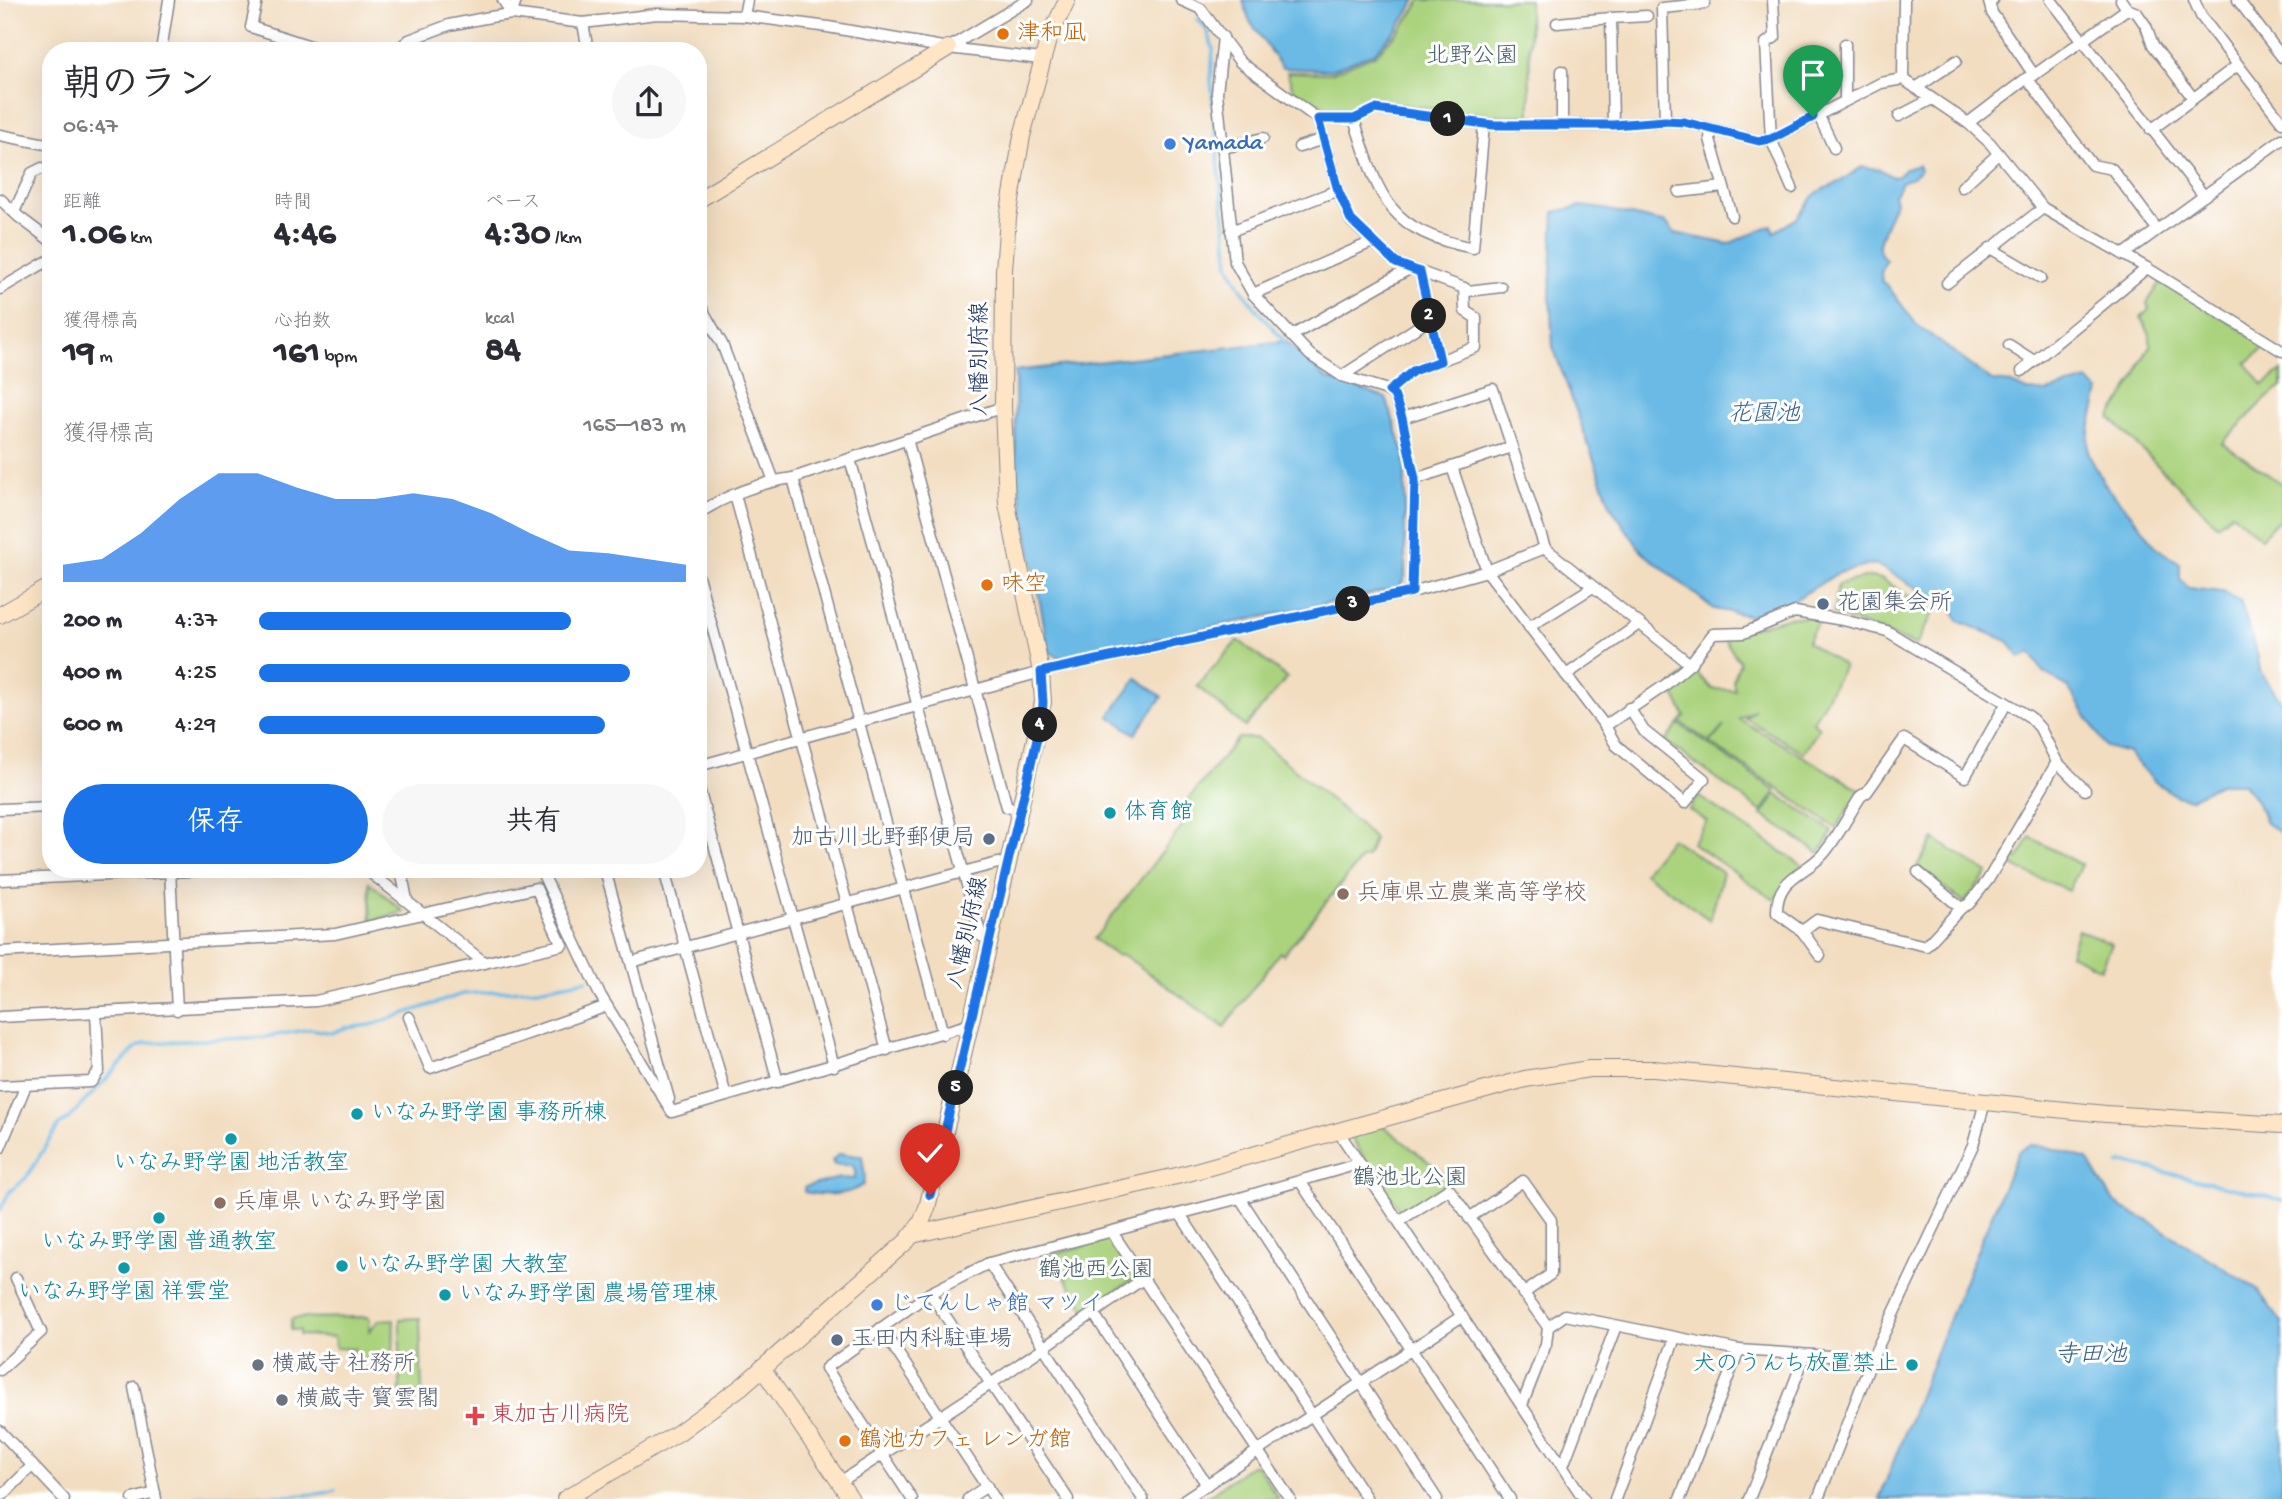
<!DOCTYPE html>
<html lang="ja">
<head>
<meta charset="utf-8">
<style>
	:root { --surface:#fff; --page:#f7f7f7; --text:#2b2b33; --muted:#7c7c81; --accent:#1a73e8 }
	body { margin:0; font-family:"Gochi Hand","Klee One",sans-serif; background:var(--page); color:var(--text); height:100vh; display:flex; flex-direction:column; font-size:26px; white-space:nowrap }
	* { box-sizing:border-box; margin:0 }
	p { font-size:23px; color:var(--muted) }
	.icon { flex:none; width:38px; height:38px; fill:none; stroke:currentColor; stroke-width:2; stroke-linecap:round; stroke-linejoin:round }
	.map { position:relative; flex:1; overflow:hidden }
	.side { position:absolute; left:42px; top:42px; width:665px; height:836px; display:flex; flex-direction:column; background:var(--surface); border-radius:28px; box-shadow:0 7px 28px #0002 }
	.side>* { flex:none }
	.pin { position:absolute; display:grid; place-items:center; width:60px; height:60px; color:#fff; margin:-72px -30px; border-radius:50% 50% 50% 0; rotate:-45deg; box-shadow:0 0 7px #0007 }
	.pin .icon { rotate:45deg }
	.km { position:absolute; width:35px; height:35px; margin:-18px; border-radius:50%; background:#222; color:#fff; font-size:19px; line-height:35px; text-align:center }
	.round { display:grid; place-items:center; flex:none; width:74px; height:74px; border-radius:37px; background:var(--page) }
	.summary { display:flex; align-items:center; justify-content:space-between; height:119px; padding:0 21px }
	h1 { font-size:38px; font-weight:700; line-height:52px }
	.metrics { display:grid; grid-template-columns:repeat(3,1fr); gap:10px; height:119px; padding:7px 21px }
	.metrics div { display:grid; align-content:center }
	.metrics b { font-size:35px; font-weight:700 }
	.metrics small { font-size:19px; font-weight:400 }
	.metrics p { font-size:19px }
	.chart { height:196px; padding:14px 21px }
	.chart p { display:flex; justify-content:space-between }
	.chart svg { width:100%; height:126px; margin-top:7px; fill:var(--accent); opacity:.7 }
	.action { display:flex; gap:14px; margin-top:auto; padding:14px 21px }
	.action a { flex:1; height:80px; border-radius:42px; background:var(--accent); color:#fff; font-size:28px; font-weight:700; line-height:80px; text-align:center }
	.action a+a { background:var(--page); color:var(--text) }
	ul { padding:0 21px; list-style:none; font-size:23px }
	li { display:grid; grid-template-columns:112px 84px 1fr; align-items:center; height:52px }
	li i { height:18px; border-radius:9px; background:var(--accent) }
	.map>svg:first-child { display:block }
	.green { fill:#abd37e; stroke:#63816e; stroke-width:2 }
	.water { fill:#6abae5; stroke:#4274a2; stroke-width:2 }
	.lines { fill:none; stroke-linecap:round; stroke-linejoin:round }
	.stream { stroke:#6abae5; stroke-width:3.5 }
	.street-casing { stroke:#86868f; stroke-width:13 }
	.secondary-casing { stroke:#86868f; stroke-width:18 }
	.street { stroke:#fff; stroke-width:10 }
	.secondary { stroke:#fde5c5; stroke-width:16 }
	.route-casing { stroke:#fff; stroke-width:14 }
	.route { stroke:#1a73e8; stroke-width:9 }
	.food-dot { fill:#e8710a; stroke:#fff; stroke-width:2.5 }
	.shop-dot { fill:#3f7fe0; stroke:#fff; stroke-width:2.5 }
	.service-dot { fill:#5c6f8a; stroke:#fff; stroke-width:2.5 }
	.culture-dot { fill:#0f9aa8; stroke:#fff; stroke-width:2.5 }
	.education-dot { fill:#8d6e63; stroke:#fff; stroke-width:2.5 }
	.worship-dot { fill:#6b7280; stroke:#fff; stroke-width:2.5 }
	.health-dot { fill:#e0444e; stroke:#fff; stroke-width:2.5 }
	.labels { text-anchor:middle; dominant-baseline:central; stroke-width:6; stroke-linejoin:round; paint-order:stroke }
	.food-label { font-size:23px; fill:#c56008; stroke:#fff; text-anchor:start }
	.park-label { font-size:23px; fill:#466068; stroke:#fff }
	.shop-label { font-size:23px; fill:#366cbe; stroke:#fff; text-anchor:start }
	.street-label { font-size:23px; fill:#1b2f5e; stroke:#fff }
	.service-label { font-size:23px; fill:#4e5e75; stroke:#fff; text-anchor:start }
	.culture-label { font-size:23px; fill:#0d838f; stroke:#fff; text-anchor:start }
	.education-label { font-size:23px; fill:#785e54; stroke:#fff; text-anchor:start }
	.worship-label { font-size:23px; fill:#5b616d; stroke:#fff; text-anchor:start }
	.health-label { font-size:23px; fill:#be3a42; stroke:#fff; text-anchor:start }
	.water-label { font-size:24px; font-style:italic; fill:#37608d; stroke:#fff }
</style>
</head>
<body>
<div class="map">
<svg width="2282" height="1499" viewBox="0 0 2282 1499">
	<rect width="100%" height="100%" fill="#fff"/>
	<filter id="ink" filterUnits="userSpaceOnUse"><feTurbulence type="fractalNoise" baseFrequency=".0143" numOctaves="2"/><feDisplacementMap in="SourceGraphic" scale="14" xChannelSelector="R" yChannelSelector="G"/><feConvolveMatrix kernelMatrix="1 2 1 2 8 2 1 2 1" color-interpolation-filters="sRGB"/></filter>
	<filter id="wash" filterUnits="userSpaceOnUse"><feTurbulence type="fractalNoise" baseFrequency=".00686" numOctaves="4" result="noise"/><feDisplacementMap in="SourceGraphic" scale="28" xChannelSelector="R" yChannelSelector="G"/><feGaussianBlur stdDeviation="1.57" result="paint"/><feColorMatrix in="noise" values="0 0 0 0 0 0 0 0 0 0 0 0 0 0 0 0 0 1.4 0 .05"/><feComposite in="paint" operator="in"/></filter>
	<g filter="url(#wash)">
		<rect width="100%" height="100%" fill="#f2ddc0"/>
		<!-- green -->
		<g class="green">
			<polygon points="1421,0 1529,0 1530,116 1487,115 1376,102 1345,112 1329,111 1293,89 1287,72 1331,73 1375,55 1401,29"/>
			<polygon points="2162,280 2268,346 2246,363 2263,385 2282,371 2282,387 2267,398 2222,443 2282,484 2282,516 2261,538 2232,513 2217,525 2110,418 2137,374 2140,364 2150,346 2150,335 2141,317 2149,309 2147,303"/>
			<polygon points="1869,577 1882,579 1934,612 1916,645 1833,614 1838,584"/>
			<polygon points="1790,617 1820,618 1807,642 1844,666 1813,722 1819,728 1804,753 1745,718 1755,709 1739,719 1861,790 1836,828 1710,743 1724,726 1709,742 1680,722 1685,716 1671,688 1691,667 1712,689 1735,690 1733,681 1740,662 1722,636"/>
			<polygon points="1238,640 1287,678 1245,727 1197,686"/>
			<polygon points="1679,724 1776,791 1762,812 1665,741"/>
			<polygon points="1238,738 1257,738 1358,823 1374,839 1367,857 1362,858 1283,955 1280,952 1224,1027 1125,956 1116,955 1094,939 1182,827 1183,806"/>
			<polygon points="1776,794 1831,830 1832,834 1819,853 1762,815"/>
			<polygon points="1698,796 1802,865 1774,900 1692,843 1707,821 1689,810"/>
			<polygon points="2030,837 2081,865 2069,890 2029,874 2006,861 2009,855 2018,859"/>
			<polygon points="1671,838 1723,873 1710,920 1644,872"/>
			<polygon points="1934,839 1988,873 1964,903 1917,866"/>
			<polygon points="369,882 404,912 371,921"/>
			<polygon points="2078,930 2112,944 2101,969 2070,954"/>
			<polygon points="1383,1126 1453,1181 1406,1211 1400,1211 1353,1141 1354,1134"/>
			<polygon points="1109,1239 1135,1278 1087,1311 1050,1255"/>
			<polygon points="368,1317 370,1319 369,1331 379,1320 394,1319 393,1361 354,1361 355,1349 336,1348 334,1337 299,1335 299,1330 291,1330 291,1319 296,1318"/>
			<polygon points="420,1318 422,1394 400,1393 400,1319"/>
			<polygon points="1251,1465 1257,1465 1279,1499 1204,1499"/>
		</g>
		<!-- water -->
		<g class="water">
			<polygon points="1243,0 1416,0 1398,28 1374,53 1331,70 1282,68 1249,20"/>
			<path d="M1918 165 1920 170 1914 176 1902 182 1894 195 1896 201C1891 211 1888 219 1884 229 1880 240 1874 249 1886 260L1881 273 1882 282 1887 285 1916 324 1992 381 2011 383 2027 391 2047 392 2087 380 2099 391 2088 437 2089 455 2104 483 2141 526 2156 547 2180 563V578L2188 588 2223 592 2240 601 2258 657 2260 671 2282 702V834L2266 823 2257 801 2243 784H2219L2190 799 2176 796 2155 782 2128 753 2106 747 2068 687 2043 672 2031 653 2020 658 2008 641 1958 621 1952 608 1875 564 1838 573 1788 604 1752 616 1714 609 1642 552 1611 507 1553 347 1550 296 1554 212 1581 206 1604 209 1666 223 1675 233 1728 244 1771 225 1774 232 1797 218 1813 196 1823 189 1834 185 1862 167 1879 169 1893 177 1899 176 1905 169Z"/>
			<polygon points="1286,341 1326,378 1386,398 1405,456 1405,577 1399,588 1063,659 1049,652 1016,472 1015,371"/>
			<polygon points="1137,678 1162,697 1135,734 1109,716"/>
			<polygon points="2029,1145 2044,1146 2087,1159 2111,1197 2123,1209 2147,1220 2257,1289 2282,1323 2282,1499 1879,1499 1954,1306 2018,1152"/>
			<path d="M839 1154 862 1156 865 1176 863 1185C846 1197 824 1196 804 1192V1187L840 1178 855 1179V1170L852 1165H834L832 1161Z"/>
		</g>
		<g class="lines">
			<!-- stream -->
			<g class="stream">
				<path d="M1198 19 1208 32 1213 49 1211 79 1214 119 1229 264C1240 294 1264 317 1284 341"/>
				<polyline points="2119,1164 2123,1162 2282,1200"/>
				<polyline points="0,1210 10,1191 26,1178 59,1125 67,1120 130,1054 137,1047 146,1043 265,1037 311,1029 332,1033 345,1028 371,1025 463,994 538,989 587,980"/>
				<path d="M195 1496C222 1495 316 1499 335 1490"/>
			</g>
		</g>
	</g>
	<g filter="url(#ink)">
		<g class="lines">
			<defs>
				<g id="street">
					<polyline points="257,0 251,27 326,51"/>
					<polyline points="503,0 512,14"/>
					<polyline points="1181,0 1201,9 1240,62 1318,119 1354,119 1375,109 1493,125 1613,125 1665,121 1684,122 1759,141 1771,139 1881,83 1903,79 1968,123 1990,143 2043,208 2147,268 2282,351"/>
					<polyline points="1773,0 1775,37 1766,43 1771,139 1792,188"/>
					<polyline points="1993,0 1989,2 1992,13 2034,75"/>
					<polyline points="2051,0 2204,196"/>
					<polyline points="2121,0 2127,9 2137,13 2146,26 2153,45 2193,98"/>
					<polyline points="2238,0 2282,57"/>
					<polyline points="512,14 516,0"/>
					<polyline points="744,16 747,0"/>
					<polyline points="583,23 588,51"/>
					<polyline points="1557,23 1611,18"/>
					<polyline points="1223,37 1217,93 1235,262 1253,294 1310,355 1342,376 1384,389 1394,395 1402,418 1415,479 1412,592"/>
					<polyline points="1845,44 1845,100"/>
					<polyline points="948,48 1028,0"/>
					<polyline points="161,51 169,0"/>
					<polyline points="396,51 409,40 449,25 490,17 512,14 583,23 657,14 744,16 828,27 948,48 1041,59"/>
					<polyline points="1812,59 1813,117"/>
					<polyline points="2238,65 2282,122"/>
					<polyline points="1562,71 1562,125"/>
					<polyline points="2027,78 2092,165 2112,169 2157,229"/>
					<polyline points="1903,79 1904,0"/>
					<polyline points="1916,88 1956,61"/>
					<polyline points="1818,114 1834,148"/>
					<polyline points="1899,116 1932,99"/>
					<polyline points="1318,119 1338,190 1351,221 1396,263 1464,288 1465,311 1476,318 1476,347 1413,371 1389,391"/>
					<path d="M1354 119C1379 197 1386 230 1473 248L1484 124"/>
					<polyline points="1665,121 1662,8 1704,4 1704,0"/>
					<polyline points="1968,123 2027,78 2034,75 2127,9"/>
					<polyline points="1613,125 1611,18 1647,16"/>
					<polyline points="1711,129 1710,139 1732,216"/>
					<polyline points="2151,130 2238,65 2201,16 2194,0"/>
					<polyline points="0,135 51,145"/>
					<polyline points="1299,147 1323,139"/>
					<polyline points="1224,148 1263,138"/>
					<polyline points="1962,187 1998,154"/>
					<polyline points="1679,192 1723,187"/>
					<polyline points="0,199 19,217 51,241"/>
					<polyline points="14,212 32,173 42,168 51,172"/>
					<polyline points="1231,231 1338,190"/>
					<polyline points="1990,248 2041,278"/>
					<polyline points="2123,255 2282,139"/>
					<polyline points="1420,272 1440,361"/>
					<polyline points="1947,283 2043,208"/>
					<polyline points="1464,288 1468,291 1501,287"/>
					<polyline points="0,289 51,259"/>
					<polyline points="1253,294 1372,242"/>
					<polyline points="698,302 722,344 774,481"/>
					<polyline points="1291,336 1409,269"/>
					<polyline points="2009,345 2034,361"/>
					<polyline points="2022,371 2147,268"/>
					<polyline points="1342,376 1430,319"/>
					<polyline points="1402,418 1493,389 1545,548 1690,664"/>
					<polyline points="907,439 1007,807 1020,810"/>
					<polyline points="850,459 981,936 991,940"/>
					<polyline points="1452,467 1487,571 1605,726 1664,686 1690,664 1713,634 1744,633 1795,612 1843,620 1887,631 2030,717 2040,728 2057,762 2085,790"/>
					<polyline points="793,478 943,1034"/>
					<polyline points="1415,479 1512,447"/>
					<polyline points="735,495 887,1050"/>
					<path d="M698 514C724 496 761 482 793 478L1003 407"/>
					<polyline points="698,576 834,1066"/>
					<polyline points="1529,627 1593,587"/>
					<polyline points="1566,675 1639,624"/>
					<polyline points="1605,726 1616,745 1685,803 1704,779 1644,731 1629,708"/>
					<polyline points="698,766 1041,672 1412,592 1487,571 1545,548"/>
					<polyline points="698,785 778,1082"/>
					<polyline points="0,809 51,807"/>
					<polyline points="170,870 177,1010"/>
					<polyline points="367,870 485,963"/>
					<polyline points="401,870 407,900"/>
					<polyline points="541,870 599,993 672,1112 971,1024"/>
					<polyline points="605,870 669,1099"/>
					<polyline points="664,870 726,1096"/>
					<polyline points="1918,872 1961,908"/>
					<polyline points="0,880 212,870"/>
					<polyline points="1802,931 1817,920 1926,946 1961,908 1969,904 1988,880 2057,762"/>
					<polyline points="0,952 335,934 536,888 562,945 316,1001 0,1017"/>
					<path d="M1820 956 1802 931 1777 913C1776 876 1806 875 1825 852 1839 835 1849 814 1861 796L1867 792 1904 739 1965 777 2006 704"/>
					<polyline points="631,962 963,872 998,863 1008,864"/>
					<polyline points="409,1017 430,1068 607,1006"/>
					<polyline points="0,1086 91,1082 99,1071 96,1013"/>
					<polyline points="1338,1131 1584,1499"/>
					<polyline points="0,1148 26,1085"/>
					<polyline points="1300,1181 1510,1499"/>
					<polyline points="1240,1198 1437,1499"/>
					<polyline points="1180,1214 1367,1499"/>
					<polyline points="1469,1218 1523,1181 1551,1220 1551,1274 1523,1294"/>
					<polyline points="1399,1221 1449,1189 1548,1327 1546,1344 1522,1405"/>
					<polyline points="1112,1232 1290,1499"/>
					<polyline points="989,1263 1143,1499"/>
					<polyline points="930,1293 1068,1499"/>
					<polyline points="1094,1314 1207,1485"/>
					<polyline points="1548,1327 1565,1315 1739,1350 1872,1359"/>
					<polyline points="881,1328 995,1499"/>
					<polyline points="0,1370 41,1332 16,1278"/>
					<polyline points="134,1387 156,1499"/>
					<polyline points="0,1431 64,1499"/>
					<polyline points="1563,1466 1616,1326"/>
					<polyline points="840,1482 992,1383 1143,1279"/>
					<polyline points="3,1495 32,1466"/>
					<polyline points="133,1499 155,1493"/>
					<polyline points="912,1499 826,1368 930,1293 989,1263 1240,1198 1358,1164"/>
					<polyline points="968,1499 987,1486"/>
					<polyline points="1185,1499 1462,1316"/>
					<polyline points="1615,1499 1675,1338"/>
					<polyline points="1680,1499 1739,1350"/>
					<polyline points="1749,1499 1805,1355"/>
					<polyline points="1818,1499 1872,1359 1973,1145 1985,1102"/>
				</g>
				<g id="secondary">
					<polyline points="698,200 948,48"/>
					<polyline points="0,615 51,586"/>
					<polyline points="912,1235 1181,1175 1525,1079 1589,1069 1654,1069 2106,1114 2282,1125"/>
					<polyline points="762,1368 851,1499"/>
					<polyline points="565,1499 678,1433 741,1387 907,1241 921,1223 927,1208 1008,864 1043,702 1041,672 1007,504 1003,407 1004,270 1008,218 1022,136 1048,40 1067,0"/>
				</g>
			</defs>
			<!-- street casing -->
			<use href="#street" class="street-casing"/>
			<!-- secondary casing -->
			<use href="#secondary" class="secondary-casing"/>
			<!-- street -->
			<use href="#street" class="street"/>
			<!-- secondary -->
			<use href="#secondary" class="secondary"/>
		</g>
	</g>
	<g class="lines" filter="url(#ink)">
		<defs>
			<polyline id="route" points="930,1195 1042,717 1043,702 1041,672 1412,592 1415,479 1402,418 1394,395 1389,391 1413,371 1440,361 1420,272 1396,263 1351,220 1338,190 1318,119 1354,119 1375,109 1493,125 1613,125 1665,121 1684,122 1759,141 1771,139 1813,117"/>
		</defs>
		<!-- route casing -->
		<use href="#route" class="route-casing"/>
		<!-- route -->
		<use href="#route" class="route"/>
	</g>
	<!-- markers -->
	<g class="food-dot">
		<circle cx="1003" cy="34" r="7"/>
		<circle cx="987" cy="585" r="7"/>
		<circle cx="845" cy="1441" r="7"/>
	</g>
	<g class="shop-dot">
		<circle cx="1170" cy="144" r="7"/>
		<circle cx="877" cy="1305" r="7"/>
	</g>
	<g class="service-dot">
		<circle cx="1823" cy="604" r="7"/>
		<circle cx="989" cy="839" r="7"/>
		<circle cx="837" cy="1340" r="7"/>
	</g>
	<g class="culture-dot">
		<circle cx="1110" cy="813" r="7"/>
		<circle cx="357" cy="1114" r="7"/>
		<circle cx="231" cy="1139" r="7"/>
		<circle cx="159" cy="1218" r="7"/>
		<circle cx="342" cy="1266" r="7"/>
		<circle cx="124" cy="1268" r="7"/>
		<circle cx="445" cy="1295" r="7"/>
		<circle cx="1912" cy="1365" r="7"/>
	</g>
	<g class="education-dot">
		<circle cx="1343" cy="894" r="7"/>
		<circle cx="220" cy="1203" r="7"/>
	</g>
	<g class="worship-dot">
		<circle cx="258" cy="1365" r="7"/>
		<circle cx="282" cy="1400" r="7"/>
	</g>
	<path class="health-dot" d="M471.5 1405.5h7v7h7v7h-7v7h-7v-7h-7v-7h7z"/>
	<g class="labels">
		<!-- food labels -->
		<g class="food-label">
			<text x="1017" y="34">津和凪</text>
			<text x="1001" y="585">味空</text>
			<text x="859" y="1441">鶴池カフェ レンガ館</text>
		</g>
		<!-- park labels -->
		<g class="park-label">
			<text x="1472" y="57">北野公園</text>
			<text x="1410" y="1179">鶴池北公園</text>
			<text x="1096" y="1271">鶴池西公園</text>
		</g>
		<!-- shop labels -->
		<g class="shop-label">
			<text x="1184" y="144">Yamada</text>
			<text x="891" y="1305">じてんしゃ館 マツイ</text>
		</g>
		<!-- street labels -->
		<g class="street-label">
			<text transform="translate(981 359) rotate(-90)">八幡別府線</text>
			<text transform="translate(969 933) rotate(-77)">八幡別府線</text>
		</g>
		<!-- service labels -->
		<g class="service-label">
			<text x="1837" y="604">花園集会所</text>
			<text x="975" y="839" text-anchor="end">加古川北野郵便局</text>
			<text x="851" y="1340">玉田内科駐車場</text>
		</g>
		<!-- culture labels -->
		<g class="culture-label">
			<text x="1124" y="813">体育館</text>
			<text x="371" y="1114">いなみ野学園 事務所棟</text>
			<text x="231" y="1164" text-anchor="middle">いなみ野学園 地活教室</text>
			<text x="159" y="1243" text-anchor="middle">いなみ野学園 普通教室</text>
			<text x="356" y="1266">いなみ野学園 大教室</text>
			<text x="124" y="1293" text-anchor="middle">いなみ野学園 祥雲堂</text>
			<text x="459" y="1295">いなみ野学園 農場管理棟</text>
			<text x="1898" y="1365" text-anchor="end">犬のうんち放置禁止</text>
		</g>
		<!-- education labels -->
		<g class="education-label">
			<text x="1357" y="894">兵庫県立農業高等学校</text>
			<text x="234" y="1203">兵庫県 いなみ野学園</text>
		</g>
		<!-- worship labels -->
		<g class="worship-label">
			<text x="272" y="1365">横蔵寺 社務所</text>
			<text x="296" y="1400">横蔵寺 寳雲閣</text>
		</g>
		<!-- health labels -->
		<g class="health-label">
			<text x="491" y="1416">東加古川病院</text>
		</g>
		<!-- water labels -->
		<g class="water-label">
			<text x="1764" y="415">花園池</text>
			<text x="2091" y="1356">寺田池</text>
		</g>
	</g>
</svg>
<div class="pin" style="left:1813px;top:117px;background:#1e9e55"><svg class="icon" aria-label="arrive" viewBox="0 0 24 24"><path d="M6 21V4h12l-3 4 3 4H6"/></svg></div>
<div class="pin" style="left:930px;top:1195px;background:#d93025"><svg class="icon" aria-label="check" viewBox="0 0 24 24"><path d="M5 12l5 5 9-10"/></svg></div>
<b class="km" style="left:1448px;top:119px">1</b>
<b class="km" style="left:1429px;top:316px">2</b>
<b class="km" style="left:1353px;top:604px">3</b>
<b class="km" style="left:1040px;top:725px">4</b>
<b class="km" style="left:956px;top:1088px">5</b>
<section class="side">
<div class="summary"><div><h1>朝のラン</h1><p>06:47</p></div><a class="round"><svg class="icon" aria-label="share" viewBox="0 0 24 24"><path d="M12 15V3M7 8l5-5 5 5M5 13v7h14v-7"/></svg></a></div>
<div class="metrics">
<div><p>距離</p><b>1.06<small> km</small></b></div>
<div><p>時間</p><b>4:46</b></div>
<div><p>ペース</p><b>4:30<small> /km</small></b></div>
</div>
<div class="metrics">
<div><p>獲得標高</p><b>19<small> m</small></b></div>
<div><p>心拍数</p><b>161<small> bpm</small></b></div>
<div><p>kcal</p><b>84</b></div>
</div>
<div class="chart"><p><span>獲得標高</span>165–183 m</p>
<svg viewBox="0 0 160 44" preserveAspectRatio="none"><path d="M0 44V38L10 36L20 27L30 15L40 6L50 6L60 11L70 15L80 15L90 13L100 15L110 20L120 27L130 33L140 34L150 36L160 38V44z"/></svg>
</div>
<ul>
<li><b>200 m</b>4:37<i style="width:73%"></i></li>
<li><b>400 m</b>4:25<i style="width:87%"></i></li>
<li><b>600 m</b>4:29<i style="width:81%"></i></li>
</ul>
<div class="action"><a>保存</a><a>共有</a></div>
</section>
</div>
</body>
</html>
